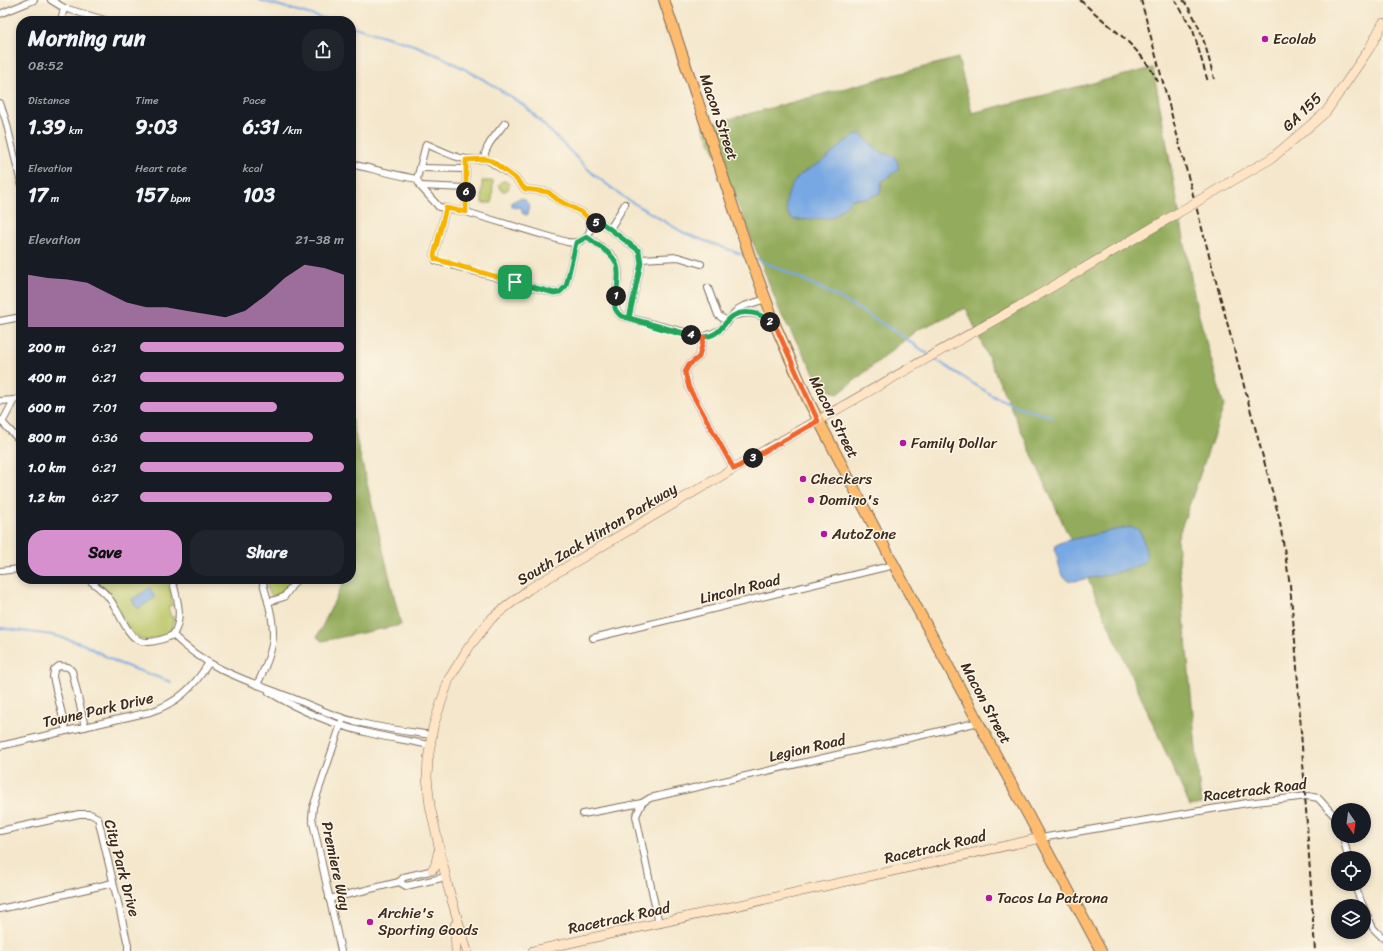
<!DOCTYPE html>
<html lang="en">
<head>
<meta charset="utf-8">
<style>
	:root { --surface:#171b24; --page:#20242c; --text:#f1f3f6; --muted:#9ea1a6; --accent:#d690ce }
	body { margin:0; font-family:Sriracha,sans-serif; background:var(--page); color:var(--text); height:100vh; display:flex; flex-direction:column; font-size:15px; white-space:nowrap }
	* { box-sizing:border-box; margin:0 }
	p { font-size:13px; color:var(--muted) }
	.icon { flex:none; width:22px; height:22px; fill:none; stroke:currentColor; stroke-width:2; stroke-linecap:round; stroke-linejoin:round }
	.map { position:relative; flex:1; overflow:hidden }
	.details { position:absolute; left:16px; top:16px; width:340px; height:568px; display:flex; flex-direction:column; background:var(--surface); border-radius:16px; box-shadow:0 2px 6px #0003 }
	.details>* { flex:none }
	.needle { width:26px; rotate:166deg }
	.fabs { position:absolute; left:1331px; top:803px; display:grid; gap:8px }
	.fabs a { display:grid; place-items:center; width:40px; height:40px; border-radius:50%; background:var(--surface); box-shadow:0 2px 6px #0003; font-size:20px }
	.pin { position:absolute; display:grid; place-items:center; width:34px; height:34px; color:#fff; margin:-17px; border-radius:8px; box-shadow:0 2px 6px #0006 }
	.km { position:absolute; width:20px; height:20px; margin:-10px; border-radius:50%; background:#222; color:#fff; font-size:11px; line-height:20px; text-align:center }
	.round { display:grid; place-items:center; flex:none; width:42px; height:42px; border-radius:16px; background:var(--page) }
	.head { display:flex; align-items:center; justify-content:space-between; height:68px; padding:0 12px }
	h1 { font-size:22px; font-weight:700; line-height:30px }
	.figures { display:grid; grid-template-columns:repeat(3,1fr); gap:6px; height:68px; padding:4px 12px }
	.figures div { display:grid; align-content:center }
	.figures b { font-size:20px; font-weight:700 }
	.figures small { font-size:11px; font-weight:400 }
	.figures p { font-size:11px }
	.chart { height:112px; padding:8px 12px }
	.chart p { display:flex; justify-content:space-between }
	.chart svg { width:100%; height:72px; margin-top:4px; fill:var(--accent); opacity:.7 }
	.primary-button { display:flex; gap:8px; margin-top:auto; padding:8px 12px }
	.primary-button a { flex:1; height:46px; border-radius:16px; background:var(--accent); color:#111; font-size:16px; font-weight:700; line-height:46px; text-align:center }
	.primary-button a+a { background:var(--page); color:var(--text) }
	ul { padding:0 12px; list-style:none; font-size:13px }
	li { display:grid; grid-template-columns:64px 48px 1fr; align-items:center; height:30px }
	li i { height:10px; border-radius:5px; background:var(--accent) }
	.map>svg:first-child { display:block }
	.green { fill:#bac668; stroke:#7a7843 }
	.forest { fill:#93ab5c; stroke:#676a3d }
	.water { fill:#78a8e3; stroke:#5a6980 }
	.lines { fill:none; stroke-linecap:round; stroke-linejoin:round }
	.stream { stroke:#78a8e3; stroke-width:2 }
	.street-casing { stroke:#7c6c5b; stroke-width:8 }
	.secondary-casing { stroke:#7c6c5b; stroke-width:10 }
	.primary-casing { stroke:#7c6c5b; stroke-width:12 }
	.street { stroke:#fff; stroke-width:6 }
	.secondary { stroke:#ffe4c6; stroke-width:9 }
	.primary { stroke:#febc70; stroke-width:10 }
	.rail { stroke:#3b2a1e; stroke-width:2; stroke-dasharray:6 3; stroke-linecap:butt }
	.secondary-bridge-casing { stroke:#7c6c5b; stroke-width:10; stroke-linecap:butt }
	.secondary-bridge { stroke:#ffe4c6; stroke-width:9 }
	.split-1-casing { stroke:#fff; stroke-width:8 }
	.split-2-casing { stroke:#fff; stroke-width:8 }
	.split-3-casing { stroke:#fff; stroke-width:8 }
	.split-4-casing { stroke:#fff; stroke-width:8 }
	.split-5-casing { stroke:#fff; stroke-width:8 }
	.split-6-casing { stroke:#fff; stroke-width:8 }
	.split-7-casing { stroke:#fff; stroke-width:8 }
	.split-1 { stroke:#22a559; stroke-width:5 }
	.split-2 { stroke:#22a559; stroke-width:5 }
	.split-3 { stroke:#f0652b; stroke-width:5 }
	.split-4 { stroke:#f0652b; stroke-width:5 }
	.split-5 { stroke:#22a559; stroke-width:5 }
	.split-6 { stroke:#f5b400; stroke-width:5 }
	.split-7 { stroke:#f5b400; stroke-width:5 }
	.poi-dot { fill:#b5179e; stroke:#fcf5e5; stroke-width:1.5 }
	.labels { text-anchor:middle; dominant-baseline:central; stroke-width:3; stroke-linejoin:round; paint-order:stroke }
	.poi-label { font-size:15px; fill:#3b2a1e; stroke:#fcf5e5; text-anchor:start }
	.street-label { font-size:15px; fill:#3b2a1e; stroke:#fcf5e5 }
</style>
</head>
<body>
<div class="map">
<svg width="1383" height="951" viewBox="0 0 1383 951">
	<rect width="100%" height="100%" fill="#fcf5e5"/>
	<filter id="ink" filterUnits="userSpaceOnUse"><feTurbulence type="fractalNoise" baseFrequency=".025" numOctaves="2"/><feDisplacementMap in="SourceGraphic" scale="8" xChannelSelector="R" yChannelSelector="G"/><feConvolveMatrix kernelMatrix="1 2 1 2 8 2 1 2 1" color-interpolation-filters="sRGB"/></filter>
	<filter id="wash" filterUnits="userSpaceOnUse"><feTurbulence type="fractalNoise" baseFrequency=".012" numOctaves="4" result="noise"/><feDisplacementMap in="SourceGraphic" scale="16" xChannelSelector="R" yChannelSelector="G"/><feGaussianBlur stdDeviation="0.9" result="paint"/><feColorMatrix in="noise" values="0 0 0 0 0 0 0 0 0 0 0 0 0 0 0 0 0 1.4 0 .05"/><feComposite in="paint" operator="in"/></filter>
	<g filter="url(#wash)">
		<rect width="100%" height="100%" fill="#f4e7cc"/>
		<!-- green -->
		<g class="green">
			<polygon points="482,181 493,181 492,203 482,203"/>
			<circle cx="504" cy="186" r="5"/>
			<path d="M94 579H167L173 605 168 607 171 617H174C173 627 170 635 159 637 155 638 149 641 144 640 127 635 122 612 113 599 109 592 100 585 94 579Z"/>
			<path d="M266 579H293C290 585 276 605 269 592 267 589 267 583 266 579Z"/>
		</g>
		<!-- forest -->
		<g class="forest">
			<polygon points="958,58 972,113 1153,68 1196,305 1224,406 1177,540 1201,804 1190,806 966,308 917,330 838,394 822,387 781,314 742,214 703,126"/>
			<polygon points="351,417 401,625 322,641 317,637 345,579 351,579 355,521 351,505"/>
		</g>
		<!-- water -->
		<g class="water">
			<path d="M861 134 872 145 883 153 895 157 898 163V170L882 181 880 193 868 198 852 199 837 214 830 218 794 220C778 210 790 183 801 174 810 168 820 164 828 157 842 146 842 140 861 134Z"/>
			<polygon points="520,198 524,199 529,205 527,215 523,214 521,207 514,208 512,206 512,202"/>
			<path d="M1129 527 1138 529 1142 535 1147 557C1145 570 1088 578 1075 581L1068 580 1062 576 1055 550 1056 545 1065 541Z"/>
			<polygon points="150,588 155,598 137,609 132,599"/>
		</g>
		<g class="lines">
			<!-- stream -->
			<g class="stream">
				<polyline points="259,0 333,21"/>
				<polyline points="351,26 417,46 446,59 481,78 525,106 592,173 625,198 684,233 746,256"/>
				<path d="M754 258C818 283 872 314 928 354"/>
				<polyline points="933,358 993,396 1019,407 1053,417"/>
				<polyline points="0,628 52,635 70,640 83,644 118,663 171,682"/>
			</g>
		</g>
	</g>
	<g filter="url(#ink)">
		<g class="lines">
			<defs>
				<g id="street">
					<polyline points="51,0 64,8 108,21"/>
					<polyline points="0,14 34,0"/>
					<polyline points="61,21 64,8"/>
					<polyline points="0,103 6,121 21,183"/>
					<path d="M426 144C450 154 460 162 486 159L515 178 525 189 548 192 558 200 583 213 588 218 591 226C589 240 579 244 567 242L466 212 439 207 420 186 417 179Z"/>
					<path d="M484 159C485 145 497 134 505 123"/>
					<polyline points="466,160 466,212"/>
					<path d="M351 164C373 169 395 175 417 179"/>
					<polyline points="420,168 466,169"/>
					<polyline points="420,186 466,188"/>
					<polyline points="446,208 434,255 436,261 554,293 560,292 566,286 576,243"/>
					<polyline points="590,224 602,223 639,251 641,263 629,318"/>
					<polyline points="610,229 625,204"/>
					<path d="M587 237C596 243 608 250 614 258 628 279 604 302 621 316L704 337 720 330 738 309 744 306 766 299"/>
					<polyline points="641,259 678,257 701,264"/>
					<polyline points="708,288 718,315 728,322"/>
					<path d="M733 316C749 311 761 312 773 325"/>
					<polyline points="0,321 21,317"/>
					<polyline points="704,337 699,357 689,365 685,372 689,388 734,469"/>
					<polyline points="0,401 14,400"/>
					<polyline points="0,420 21,442"/>
					<polyline points="3,421 14,400 21,398"/>
					<polyline points="0,571 21,569"/>
					<path d="M88 579C95 585 104 591 109 598 130 627 128 656 173 635"/>
					<path d="M172 579C177 598 184 617 173 635 205 667 242 679 284 695 307 703 329 715 353 721 378 728 405 731 431 735"/>
					<polyline points="268,602 284,597 297,579"/>
					<polyline points="593,638 894,565"/>
					<path d="M257 685C263 672 270 658 272 644 276 623 267 599 262 579"/>
					<path d="M269 692C299 710 331 724 365 732 386 738 408 740 429 745"/>
					<polyline points="66,731 53,677 54,670 59,666 68,667 72,671 85,727"/>
					<path d="M0 746 150 712C177 703 193 688 208 664"/>
					<polyline points="642,803 636,816 659,924"/>
					<polyline points="583,814 642,803 650,798 979,722"/>
					<polyline points="0,831 79,814 90,814 98,818 128,945 128,951"/>
					<polyline points="1343,836 1348,858"/>
					<polyline points="1041,838 1247,803 1308,796 1318,798 1338,820"/>
					<polyline points="399,882 406,886 446,877"/>
					<polyline points="1354,884 1363,906"/>
					<polyline points="329,899 399,882 404,877 434,870"/>
					<polyline points="1364,908 1373,928 1383,938"/>
					<polyline points="0,909 113,883"/>
					<polyline points="341,951 312,818 313,807 343,718"/>
				</g>
				<g id="secondary">
					<polyline points="1232,181 1272,158 1326,112 1369,49 1383,23"/>
					<polyline points="432,870 435,867 438,853"/>
					<polyline points="455,925 456,951"/>
					<polyline points="467,951 448,887 430,806 427,777 428,760 433,727 449,679 469,647 492,618 529,589 755,456 1028,301 1176,214"/>
					<polyline points="533,951 1041,838"/>
				</g>
				<polyline id="primary" points="664,0 750,257 777,329 808,400 894,565 1101,951"/>
			</defs>
			<!-- street casing -->
			<use href="#street" class="street-casing"/>
			<!-- secondary casing -->
			<use href="#secondary" class="secondary-casing"/>
			<!-- primary casing -->
			<use href="#primary" class="primary-casing"/>
			<!-- street -->
			<use href="#street" class="street"/>
			<!-- secondary -->
			<use href="#secondary" class="secondary"/>
			<!-- primary -->
			<use href="#primary" class="primary"/>
			<!-- rail -->
			<g class="rail">
				<path d="M1080 0C1109 27 1142 47 1159 84"/>
				<polyline points="1141,0 1279,517 1290,585 1296,652 1315,951"/>
				<polyline points="1175,0 1193,30 1208,82"/>
				<path d="M1183 0C1201 23 1207 51 1214 79"/>
			</g>
			<defs>
				<polyline id="secondary-bridge" points="1176,214 1232,181"/>
			</defs>
			<!-- secondary-bridge casing -->
			<use href="#secondary-bridge" class="secondary-bridge-casing"/>
			<!-- secondary-bridge -->
			<use href="#secondary-bridge" class="secondary-bridge"/>
		</g>
	</g>
	<g class="lines" filter="url(#ink)">
		<defs>
			<path id="split-1" d="M515 282 554 293 560 292 566 286 576 243 587 237C617 259 622 258 616 296"/>
			<path id="split-2" d="M616 296C614 306 613 309 621 316 639 321 688 339 704 337 722 335 723 322 733 316 744 309 762 313 770 322"/>
			<polyline id="split-3" points="753,458 818,421 777,329 770,322"/>
			<polyline id="split-4" points="691,335 704,337 699,357 689,365 685,372 689,388 734,469 753,458"/>
			<polyline id="split-5" points="596,223 602,223 639,251 641,263 629,318 691,335"/>
			<polyline id="split-6" points="466,192 466,160 486,159 492,161 515,178 525,189 548,192 558,200 583,213 588,218 590,224 596,223"/>
			<polyline id="split-7" points="466,192 466,212 446,208 434,255 435,259 515,282"/>
		</defs>
		<!-- split-1 casing -->
		<use href="#split-1" class="split-1-casing"/>
		<!-- split-2 casing -->
		<use href="#split-2" class="split-2-casing"/>
		<!-- split-3 casing -->
		<use href="#split-3" class="split-3-casing"/>
		<!-- split-4 casing -->
		<use href="#split-4" class="split-4-casing"/>
		<!-- split-5 casing -->
		<use href="#split-5" class="split-5-casing"/>
		<!-- split-6 casing -->
		<use href="#split-6" class="split-6-casing"/>
		<!-- split-7 casing -->
		<use href="#split-7" class="split-7-casing"/>
		<!-- split-1 -->
		<use href="#split-1" class="split-1"/>
		<!-- split-2 -->
		<use href="#split-2" class="split-2"/>
		<!-- split-3 -->
		<use href="#split-3" class="split-3"/>
		<!-- split-4 -->
		<use href="#split-4" class="split-4"/>
		<!-- split-5 -->
		<use href="#split-5" class="split-5"/>
		<!-- split-6 -->
		<use href="#split-6" class="split-6"/>
		<!-- split-7 -->
		<use href="#split-7" class="split-7"/>
	</g>
	<!-- markers -->
	<g class="poi-dot">
		<circle cx="1265" cy="39" r="4"/>
		<circle cx="903" cy="443" r="4"/>
		<circle cx="803" cy="479" r="4"/>
		<circle cx="811" cy="500" r="4"/>
		<circle cx="824" cy="534" r="4"/>
		<circle cx="989" cy="898" r="4"/>
		<circle cx="370" cy="922" r="4"/>
	</g>
	<g class="labels">
		<!-- poi labels -->
		<g class="poi-label">
			<text x="1273" y="39">Ecolab</text>
			<text x="911" y="443">Family Dollar</text>
			<text x="811" y="479">Checkers</text>
			<text x="819" y="500">Domino's</text>
			<text x="832" y="534">AutoZone</text>
			<text x="997" y="898">Tacos La Patrona</text>
			<text x="378" y="913">Archie's<tspan x="378" dy="17">Sporting Goods</tspan></text>
		</g>
		<!-- street labels -->
		<g class="street-label">
			<text transform="translate(1302 112) rotate(-44)">GA 155</text>
			<text transform="translate(719 117) rotate(71)">Macon Street</text>
			<text transform="translate(834 417) rotate(63)">Macon Street</text>
			<text transform="translate(597 534) rotate(-31)">South Zack Hinton Parkway</text>
			<text transform="translate(740 589) rotate(-14)">Lincoln Road</text>
			<text transform="translate(986 703) rotate(62)">Macon Street</text>
			<text transform="translate(98 710) rotate(-13)">Towne Park Drive</text>
			<text transform="translate(807 748) rotate(-13)">Legion Road</text>
			<text transform="translate(1255 790) rotate(-7)">Racetrack Road</text>
			<text transform="translate(935 847) rotate(-13)">Racetrack Road</text>
			<text transform="translate(336 866) rotate(78)">Premiere Way</text>
			<text transform="translate(122 868) rotate(75)">City Park Drive</text>
			<text transform="translate(619 918) rotate(-12)">Racetrack Road</text>
		</g>
	</g>
</svg>
<div class="fabs">
<a><svg class="needle" viewBox="-14 -14 28 28"><path d="M0-13l5 13h-10z" fill="#e53935"/><path d="M0 13l5-13h-10z" fill="#9ea1a6"/></svg></a>
<a><svg class="icon" aria-label="locate" viewBox="0 0 24 24"><circle cx="12" cy="12" r="6"/><path d="M12 2v4M12 18v4M2 12h4M18 12h4"/></svg></a>
<a><svg class="icon" aria-label="layers" viewBox="0 0 24 24"><path d="M12 4l9 5-9 5-9-5zM3 14l9 5 9-5"/></svg></a>
</div>
<div class="pin" style="left:515px;top:282px;background:#1e9e55"><svg class="icon" aria-label="arrive" viewBox="0 0 24 24"><path d="M6 21V4h12l-3 4 3 4H6"/></svg></div>
<b class="km" style="left:616px;top:296px">1</b>
<b class="km" style="left:770px;top:322px">2</b>
<b class="km" style="left:753px;top:458px">3</b>
<b class="km" style="left:691px;top:335px">4</b>
<b class="km" style="left:596px;top:223px">5</b>
<b class="km" style="left:466px;top:192px">6</b>
<section class="details">
<div class="head"><div><h1>Morning run</h1><p>08:52</p></div><a class="round"><svg class="icon" aria-label="share" viewBox="0 0 24 24"><path d="M12 15V3M7 8l5-5 5 5M5 13v7h14v-7"/></svg></a></div>
<div class="figures">
<div><p>Distance</p><b>1.39<small> km</small></b></div>
<div><p>Time</p><b>9:03</b></div>
<div><p>Pace</p><b>6:31<small> /km</small></b></div>
</div>
<div class="figures">
<div><p>Elevation</p><b>17<small> m</small></b></div>
<div><p>Heart rate</p><b>157<small> bpm</small></b></div>
<div><p>kcal</p><b>103</b></div>
</div>
<div class="chart"><p><span>Elevation</span>21–38 m</p>
<svg viewBox="0 0 160 44" preserveAspectRatio="none"><path d="M0 44V12L10 14L20 15L30 17L40 23L50 29L60 32L70 32L80 34L90 36L100 38L110 34L120 25L130 14L140 6L150 8L160 12V44z"/></svg>
</div>
<ul>
<li><b>200 m</b>6:21<i style="width:100%"></i></li>
<li><b>400 m</b>6:21<i style="width:100%"></i></li>
<li><b>600 m</b>7:01<i style="width:67%"></i></li>
<li><b>800 m</b>6:36<i style="width:85%"></i></li>
<li><b>1.0 km</b>6:21<i style="width:100%"></i></li>
<li><b>1.2 km</b>6:27<i style="width:94%"></i></li>
</ul>
<div class="primary-button"><a>Save</a><a>Share</a></div>
</section>
</div>
</body>
</html>
